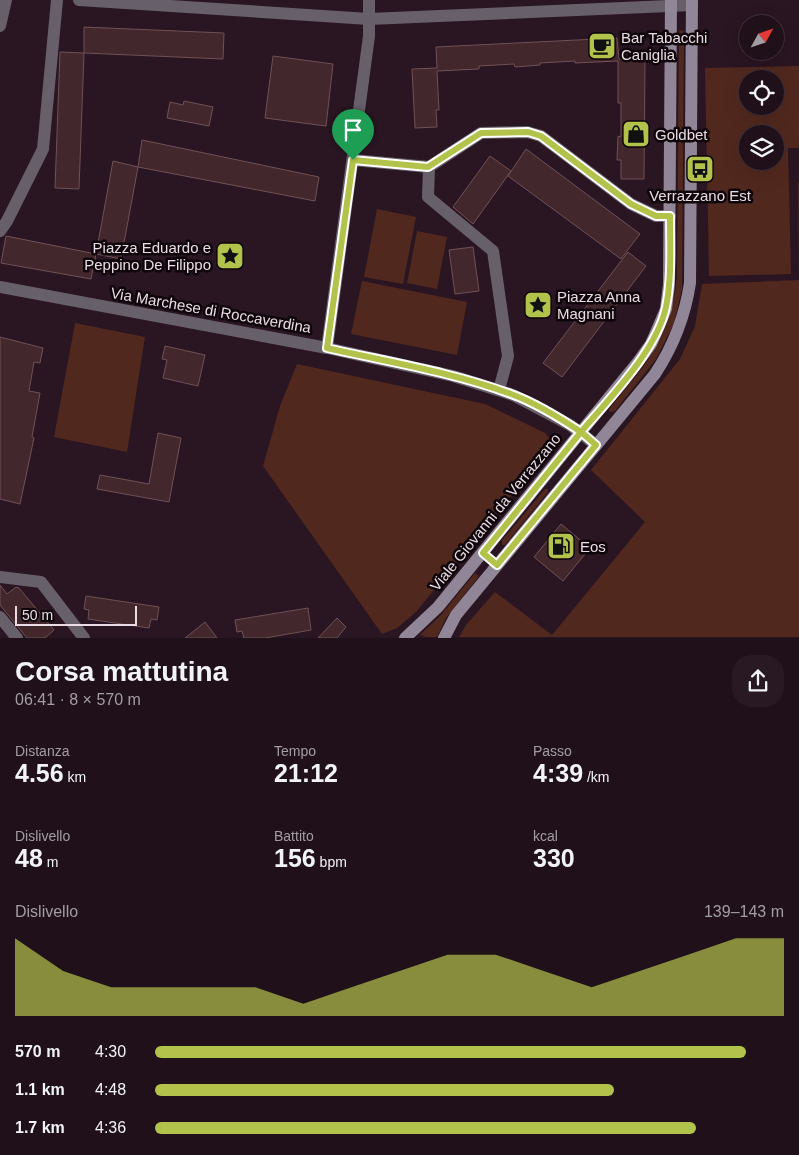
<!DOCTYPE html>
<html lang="it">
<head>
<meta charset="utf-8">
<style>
	:root { --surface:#20101a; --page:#281923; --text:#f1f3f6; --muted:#a29da2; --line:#3d3039; --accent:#b3c24b }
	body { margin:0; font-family:Helvetica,sans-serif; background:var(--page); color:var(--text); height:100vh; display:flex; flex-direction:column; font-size:19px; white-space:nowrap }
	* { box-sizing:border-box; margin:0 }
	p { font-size:16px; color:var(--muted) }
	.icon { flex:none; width:28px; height:28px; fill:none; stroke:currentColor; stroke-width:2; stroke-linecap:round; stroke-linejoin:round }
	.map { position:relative; height:638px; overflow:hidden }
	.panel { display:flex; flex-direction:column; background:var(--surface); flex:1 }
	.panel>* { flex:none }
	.needle { width:32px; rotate:50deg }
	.tools { position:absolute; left:739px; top:15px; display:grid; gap:10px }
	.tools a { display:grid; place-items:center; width:45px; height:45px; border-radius:50%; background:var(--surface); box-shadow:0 5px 20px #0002,0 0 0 1px var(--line); font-size:25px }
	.scale { position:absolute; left:15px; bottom:12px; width:122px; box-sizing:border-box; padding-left:5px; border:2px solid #eadbe4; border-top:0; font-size:14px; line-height:18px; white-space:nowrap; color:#eadbe4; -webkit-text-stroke:4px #0d0509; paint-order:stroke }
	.pin { position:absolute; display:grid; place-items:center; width:42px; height:42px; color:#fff; margin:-51px -21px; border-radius:50% 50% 50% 0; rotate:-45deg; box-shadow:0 0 5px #0007 }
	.pin .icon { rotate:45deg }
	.round { display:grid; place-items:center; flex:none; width:52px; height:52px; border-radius:20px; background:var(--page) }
	.headline { display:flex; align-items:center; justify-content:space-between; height:85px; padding:0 15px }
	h1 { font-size:28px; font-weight:600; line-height:38px }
	.figures { display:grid; grid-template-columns:repeat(3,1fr); gap:8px; height:85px; padding:5px 15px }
	.figures div { display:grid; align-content:center }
	.figures b { font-size:25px; font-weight:600 }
	.figures small { font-size:14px; font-weight:400 }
	.figures p { font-size:14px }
	.chart { height:140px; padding:10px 15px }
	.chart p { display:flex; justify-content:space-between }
	.chart svg { width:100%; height:90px; margin-top:5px; fill:var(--accent); opacity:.7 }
	ul { padding:0 15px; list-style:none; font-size:16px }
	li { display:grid; grid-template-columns:80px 60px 1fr; align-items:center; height:38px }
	li i { height:12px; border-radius:6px; background:var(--accent) }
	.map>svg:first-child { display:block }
	.green { fill:#51281e; fill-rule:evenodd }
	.building { fill:#42272c; stroke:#705156 }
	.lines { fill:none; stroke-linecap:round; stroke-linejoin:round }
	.minor { stroke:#67606a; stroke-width:12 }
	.secondary { stroke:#918697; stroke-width:12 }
	.route-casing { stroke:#fff; stroke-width:10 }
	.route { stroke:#b3c24b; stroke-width:6 }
	.labels { text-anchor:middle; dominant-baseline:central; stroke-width:5; stroke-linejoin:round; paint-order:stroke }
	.poi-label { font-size:15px; fill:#eadbe4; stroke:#0d0509; text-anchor:start }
	.street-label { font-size:15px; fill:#eadbe4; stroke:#0d0509 }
</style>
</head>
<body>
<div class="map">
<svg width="799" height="638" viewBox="0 0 799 638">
	<rect width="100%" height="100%" fill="#2a1522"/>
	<!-- green -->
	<g class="green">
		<path d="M680 30 684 31 682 289 674 323 656 359 615 411 610 412 609 410 610 408C648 361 670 340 677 277L679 32Z"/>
		<path d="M799 66V148H788L791 274 709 276 705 68ZM748 79H775V106H748ZM748 134H775V161H748Z"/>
		<polygon points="798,182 799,182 799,637 459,637 466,625 495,592 552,635 645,522 591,470 680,359 695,326 702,284 799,280"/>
		<polygon points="377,209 416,217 403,284 364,277"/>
		<polygon points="417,231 447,237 437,289 407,283"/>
		<polygon points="362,281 467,302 457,355 351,334"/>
		<polygon points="75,323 145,337 127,452 54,437"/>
		<polygon points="297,364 485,404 545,433 552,441 550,449 416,612 397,628 382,634 263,466 280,406"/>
		<polygon points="545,489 548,489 548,492 505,545 502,545 502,540"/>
		<polygon points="475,573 479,576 446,618 437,637 426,637 420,635 440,616"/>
	</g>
	<!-- building -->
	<g class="building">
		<polygon points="84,27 224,33 223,59 84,53"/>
		<polygon points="617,38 619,59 645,59 644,179 621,179 621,160 617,160 618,136 621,137 621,103 618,103 618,61 575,63 575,61 557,62 540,63 540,65 515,67 514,64 479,66 479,69 437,71 439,110 436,110 437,127 415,128 412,69 437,68 436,47"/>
		<polygon points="60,52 84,53 79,189 55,188"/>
		<polygon points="273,56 333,64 326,126 265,118"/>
		<polygon points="184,101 213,107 209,126 167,118 170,102 183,105"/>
		<polygon points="142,140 319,177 315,201 138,167"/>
		<polygon points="526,149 640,234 621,259 508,176"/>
		<polygon points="490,156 511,171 473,224 453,207"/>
		<polygon points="113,161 138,167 121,259 96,254"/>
		<polygon points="6,236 96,254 91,279 1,263"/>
		<polygon points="473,247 479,291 455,294 449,250"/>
		<polygon points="628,252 646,266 562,377 543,363"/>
		<polygon points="0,337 43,348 40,363 34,362 29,391 40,393 32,437 34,438 20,504 0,499"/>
		<polygon points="165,346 205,355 198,386 163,378 167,360 162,359"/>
		<polygon points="158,433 181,438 169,502 97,489 100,475 149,484"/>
		<polygon points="561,524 590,548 563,581 534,557"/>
		<polygon points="0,585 7,594 16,587 19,588 54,630 45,638 27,638 0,605"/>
		<polygon points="86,596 159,607 157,620 151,619 149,628 88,619 89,610 84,609"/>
		<polygon points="308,608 311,630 265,638 244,638 242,631 237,632 235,620"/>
		<polygon points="337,618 346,627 337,638 318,638"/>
		<polygon points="205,622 217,638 185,638"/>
	</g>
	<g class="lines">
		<!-- minor -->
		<g class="minor">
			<polyline points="79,0 369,19 692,5"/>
			<polyline points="0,26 6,0"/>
			<polyline points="353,160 429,167 481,133 527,132 541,136 631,204 656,216 670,216"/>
			<polyline points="429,167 428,197 493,251 508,356 499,390"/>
			<polyline points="0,231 7,221 43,149 57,0"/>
			<polyline points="0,287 327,348 453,376 513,395 570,425 596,445"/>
			<polyline points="327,348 369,36 369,0"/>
			<polyline points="0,577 41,582 84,638"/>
			<polyline points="0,617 17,638"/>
		</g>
		<!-- secondary -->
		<g class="secondary">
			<polyline points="405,638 438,607 638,362 651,344 658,328 666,309 669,284 671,0"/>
			<path d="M444 638 456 615 655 374C674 345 685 317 690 283L692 0"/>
		</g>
	</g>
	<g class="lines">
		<defs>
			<path id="route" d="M353 160 327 348C388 362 452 372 511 394 536 403 560 418 581 432L483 553 497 565 596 445 581 432C609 399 657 350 666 307 672 277 670 246 670 216H656L631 204 541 136 528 132 481 133 428 167 353 160"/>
		</defs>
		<!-- route casing -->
		<use href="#route" class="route-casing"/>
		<!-- route -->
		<use href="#route" class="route"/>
	</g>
	<!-- icons -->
	<defs>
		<symbol id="cafe-square" viewBox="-11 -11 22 22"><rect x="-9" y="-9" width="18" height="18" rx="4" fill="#b3c24b" stroke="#0d0509"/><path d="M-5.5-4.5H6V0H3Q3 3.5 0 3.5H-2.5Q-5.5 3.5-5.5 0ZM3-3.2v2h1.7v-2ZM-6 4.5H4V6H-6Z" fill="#111"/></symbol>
		<symbol id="shop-square" viewBox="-11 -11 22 22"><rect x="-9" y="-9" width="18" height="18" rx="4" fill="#b3c24b" stroke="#0d0509"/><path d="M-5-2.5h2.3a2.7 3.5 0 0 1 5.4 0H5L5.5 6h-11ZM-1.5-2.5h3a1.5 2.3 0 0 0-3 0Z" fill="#111"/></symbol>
		<symbol id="bus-square" viewBox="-11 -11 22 22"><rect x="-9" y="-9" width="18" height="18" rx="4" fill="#b3c24b" stroke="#0d0509"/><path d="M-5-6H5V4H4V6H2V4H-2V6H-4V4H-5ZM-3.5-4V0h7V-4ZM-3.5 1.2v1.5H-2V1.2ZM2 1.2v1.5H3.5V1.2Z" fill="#111"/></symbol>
		<symbol id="sight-square" viewBox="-11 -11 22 22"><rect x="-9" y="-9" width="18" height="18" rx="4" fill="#b3c24b" stroke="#0d0509"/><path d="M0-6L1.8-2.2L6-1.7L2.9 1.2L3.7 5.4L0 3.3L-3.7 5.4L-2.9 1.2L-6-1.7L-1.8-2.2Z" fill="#111"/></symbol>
		<symbol id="fuel-square" viewBox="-11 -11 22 22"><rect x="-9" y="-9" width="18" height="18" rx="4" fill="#b3c24b" stroke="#0d0509"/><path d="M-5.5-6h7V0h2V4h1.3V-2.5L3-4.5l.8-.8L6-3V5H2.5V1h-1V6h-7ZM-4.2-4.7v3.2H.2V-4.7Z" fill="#111"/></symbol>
	</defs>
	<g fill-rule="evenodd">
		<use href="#cafe-square" x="586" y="30" width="32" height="32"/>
		<use href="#shop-square" x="620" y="118" width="32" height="32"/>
		<use href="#bus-square" x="684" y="153" width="32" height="32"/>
		<use href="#sight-square" x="214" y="240" width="32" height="32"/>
		<use href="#sight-square" x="522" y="289" width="32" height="32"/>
		<use href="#fuel-square" x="545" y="530" width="32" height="32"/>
	</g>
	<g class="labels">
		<!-- poi labels -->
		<g class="poi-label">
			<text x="621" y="37">Bar Tabacchi<tspan x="621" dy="17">Caniglia</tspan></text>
			<text x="655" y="134">Goldbet</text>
			<text x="700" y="195" text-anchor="middle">Verrazzano Est</text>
			<text x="211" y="247" text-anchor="end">Piazza Eduardo e<tspan x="211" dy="17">Peppino De Filippo</tspan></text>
			<text x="557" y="296">Piazza Anna<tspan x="557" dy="17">Magnani</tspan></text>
			<text x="580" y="546">Eos</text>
		</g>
		<!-- street labels -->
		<g class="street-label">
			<text transform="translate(211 310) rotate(10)">Via Marchese di Roccaverdina</text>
			<text transform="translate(495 512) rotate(-51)">Viale Giovanni da Verrazzano</text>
		</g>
	</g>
</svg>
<div class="tools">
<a><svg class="needle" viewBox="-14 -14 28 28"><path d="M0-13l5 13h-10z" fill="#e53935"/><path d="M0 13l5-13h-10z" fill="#a29da2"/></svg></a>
<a><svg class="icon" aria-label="locate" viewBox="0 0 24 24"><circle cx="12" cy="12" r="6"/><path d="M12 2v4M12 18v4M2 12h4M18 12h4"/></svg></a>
<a><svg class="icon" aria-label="layers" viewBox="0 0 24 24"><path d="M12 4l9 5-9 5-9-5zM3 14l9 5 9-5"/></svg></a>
</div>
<div class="scale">50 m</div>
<div class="pin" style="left:353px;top:160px;background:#1e9e55"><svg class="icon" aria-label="arrive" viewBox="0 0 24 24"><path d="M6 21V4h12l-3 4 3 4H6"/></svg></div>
</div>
<section class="panel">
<div class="headline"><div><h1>Corsa mattutina</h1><p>06:41 · 8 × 570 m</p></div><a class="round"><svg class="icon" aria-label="share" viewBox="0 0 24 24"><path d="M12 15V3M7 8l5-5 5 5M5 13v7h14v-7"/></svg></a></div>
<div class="figures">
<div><p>Distanza</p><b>4.56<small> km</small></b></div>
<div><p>Tempo</p><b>21:12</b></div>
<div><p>Passo</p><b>4:39<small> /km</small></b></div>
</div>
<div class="figures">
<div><p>Dislivello</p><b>48<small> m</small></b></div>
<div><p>Battito</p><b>156<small> bpm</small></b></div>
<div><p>kcal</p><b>330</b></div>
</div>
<div class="chart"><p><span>Dislivello</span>139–143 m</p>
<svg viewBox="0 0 160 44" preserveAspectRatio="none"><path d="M0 44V6L10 22L20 30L30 30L40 30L50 30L60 38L70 30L80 22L90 14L100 14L110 22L120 30L130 22L140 14L150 6L160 6V44z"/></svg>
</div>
<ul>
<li><b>570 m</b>4:30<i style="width:94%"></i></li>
<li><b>1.1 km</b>4:48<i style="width:73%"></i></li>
<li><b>1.7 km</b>4:36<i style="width:86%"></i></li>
</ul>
</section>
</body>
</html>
